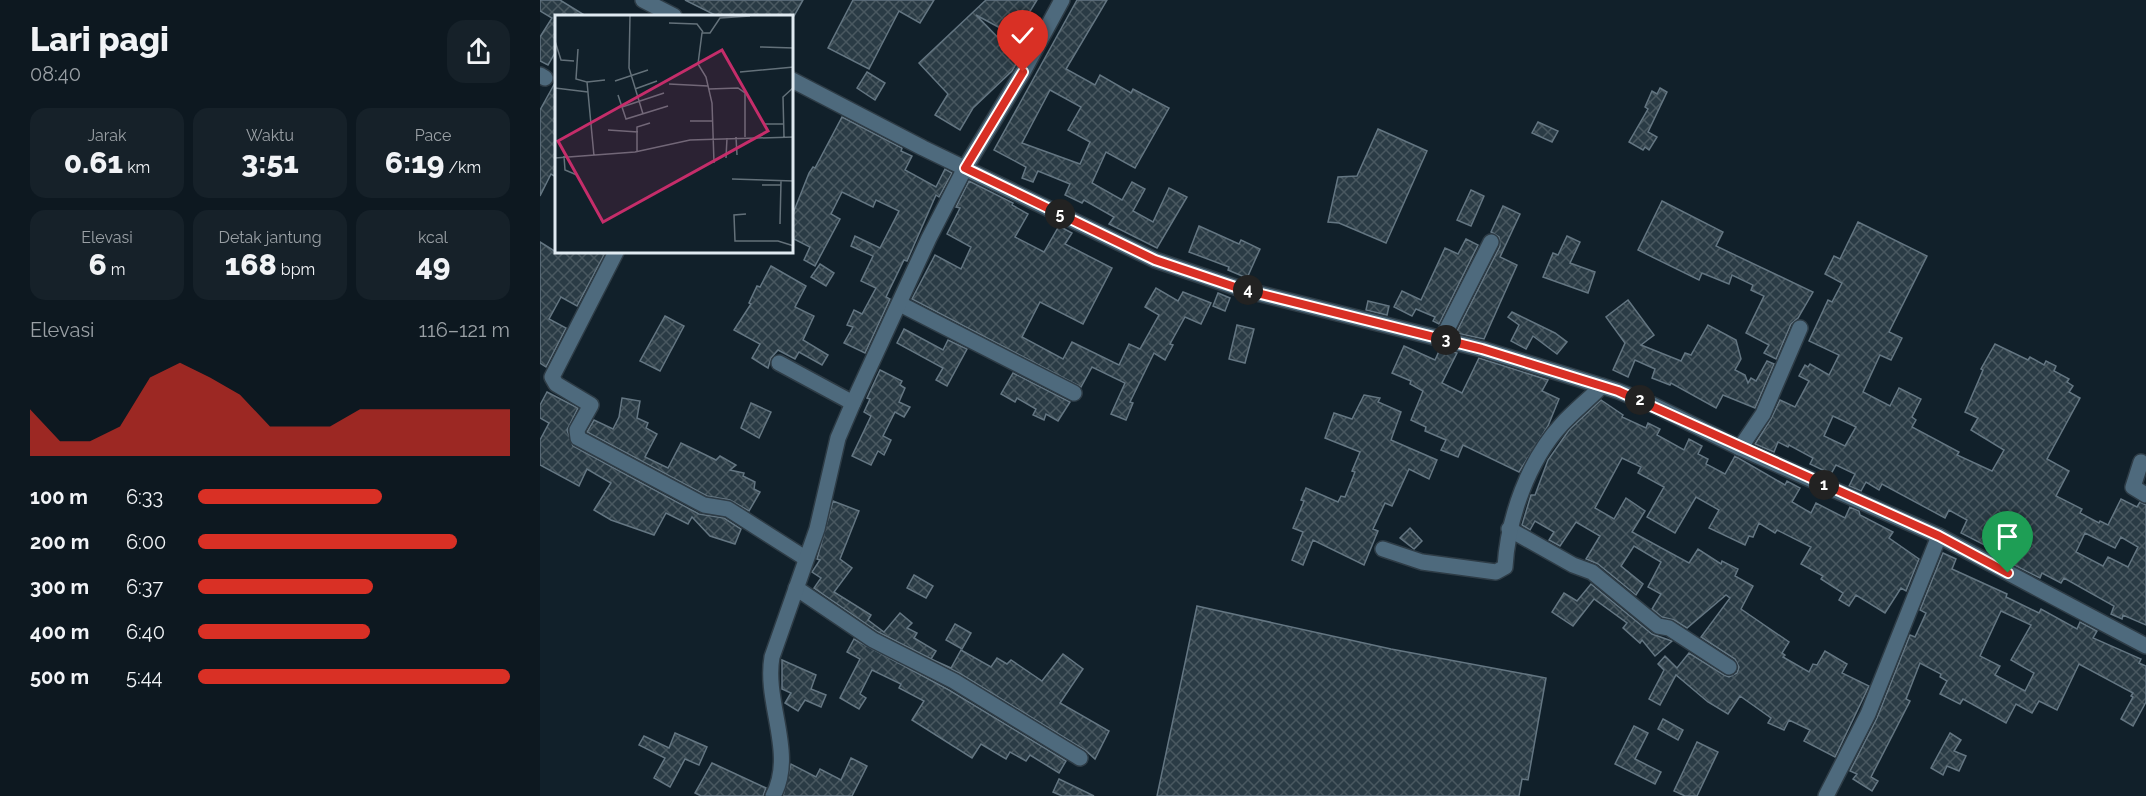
<!DOCTYPE html>
<html lang="id">
<head>
<meta charset="utf-8">
<style>
	:root { --surface:#0d1820; --page:#162129; --text:#f1f3f6; --muted:#9aa0a5; --accent:#d93025 }
	body { margin:0; font-family:Raleway,sans-serif; background:var(--page); color:var(--text); height:100vh; display:flex; flex-direction:column; font-size:22px; white-space:nowrap }
	* { box-sizing:border-box; margin:0 }
	p { font-size:20px; color:var(--muted) }
	.icon { flex:none; width:33px; height:33px; fill:none; stroke:currentColor; stroke-width:2; stroke-linecap:round; stroke-linejoin:round }
	.map { position:relative; flex:1; overflow:hidden }
	.drawer { display:flex; flex-direction:column; background:var(--surface); width:540px }
	.drawer>* { flex:none }
	.pin { position:absolute; display:grid; place-items:center; width:51px; height:51px; color:#fff; margin:-62px -26px; border-radius:50% 50% 50% 0; rotate:-45deg; box-shadow:0 0 6px #0007 }
	.pin .icon { rotate:45deg }
	.km { position:absolute; width:30px; height:30px; margin:-15px; border-radius:50%; background:#222; color:#fff; font-size:16px; line-height:30px; text-align:center }
	.round { display:grid; place-items:center; flex:none; width:63px; height:63px; border-radius:18px; background:var(--page) }
	.overview { display:flex; align-items:center; justify-content:space-between; height:102px; padding:0 30px }
	h1 { font-size:33px; font-weight:800; line-height:45px }
	.stats { display:grid; grid-template-columns:repeat(3,1fr); gap:9px; height:102px; padding:6px 30px }
	.stats div { display:grid; align-content:center; border-radius:15px; background:var(--page); text-align:center }
	.stats b { font-size:30px; font-weight:800 }
	.stats small { font-size:16px; font-weight:400 }
	.stats p { font-size:16px }
	.chart { height:168px; padding:12px 30px }
	.chart p { display:flex; justify-content:space-between }
	.chart svg { width:100%; height:108px; margin-top:6px; fill:var(--accent); opacity:.7 }
	ul { padding:0 30px; list-style:none; font-size:20px }
	li { display:grid; grid-template-columns:96px 72px 1fr; align-items:center; height:45px }
	li i { height:15px; border-radius:8px; background:var(--accent) }
	main { display:flex; flex:1; min-height:0 }
	.map>svg:first-child { display:block }
	.building { fill:url(#building-cross-hatch); stroke:#647682; stroke-width:1.5; fill-rule:evenodd }
	.lines { fill:none; stroke-linecap:round; stroke-linejoin:round }
	.minor-casing { stroke:#2e3c46; stroke-width:18 }
	.tertiary-casing { stroke:#2e3c46; stroke-width:18 }
	.minor { stroke:#4e6a7d; stroke-width:15 }
	.tertiary { stroke:#4e6a7d; stroke-width:15 }
	.route-casing { stroke:#fff; stroke-width:12 }
	.route { stroke:#d93025; stroke-width:8 }
	.inset-road { fill:none; stroke:#64717a; stroke-width:1.5 }
	.view { fill:#c52d6a; fill-opacity:0.15; stroke:#c52d6a; stroke-width:3 }
	.inset-edge { fill:none; stroke:#e0eaf1; stroke-width:3 }
</style>
</head>
<body>
<main>
<section class="drawer">
<div class="overview"><div><h1>Lari pagi</h1><p>08:40</p></div><a class="round"><svg class="icon" aria-label="share" viewBox="0 0 24 24"><path d="M12 15V3M7 8l5-5 5 5M5 13v7h14v-7"/></svg></a></div>
<div class="stats">
<div><p>Jarak</p><b>0.61<small> km</small></b></div>
<div><p>Waktu</p><b>3:51</b></div>
<div><p>Pace</p><b>6:19<small> /km</small></b></div>
</div>
<div class="stats">
<div><p>Elevasi</p><b>6<small> m</small></b></div>
<div><p>Detak jantung</p><b>168<small> bpm</small></b></div>
<div><p>kcal</p><b>49</b></div>
</div>
<div class="chart"><p><span>Elevasi</span>116–121 m</p>
<svg viewBox="0 0 160 44" preserveAspectRatio="none"><path d="M0 44V25L10 38L20 38L30 32L40 12L50 6L60 12L70 19L80 32L90 32L100 32L110 25L120 25L130 25L140 25L150 25L160 25V44z"/></svg>
</div>
<ul>
<li><b>100 m</b>6:33<i style="width:59%"></i></li>
<li><b>200 m</b>6:00<i style="width:83%"></i></li>
<li><b>300 m</b>6:37<i style="width:56%"></i></li>
<li><b>400 m</b>6:40<i style="width:55%"></i></li>
<li><b>500 m</b>5:44<i style="width:100%"></i></li>
</ul>
</section>
<div class="map">
<svg width="1606" height="796" viewBox="0 0 1606 796">
	<defs>
		<pattern id="building-cross-hatch" width="8" height="8" patternUnits="userSpaceOnUse" patternTransform="scale(1.5)"><rect width="8" height="8" fill="#2a3b45"/><path d="M0 0l8 8M0 8l8-8" fill="none" stroke="#495860"/></pattern>
	</defs>
	<rect width="100%" height="100%" fill="#11202a"/>
	<!-- building -->
	<g class="building">
		<polygon points="0,0 20,0 46,16 16,16 16,51 8,65 0,61 0,37 12,18 0,11"/>
		<polygon points="145,0 263,0 254,16 177,16"/>
		<polygon points="313,0 394,0 380,23 359,11 329,69 288,48"/>
		<polygon points="446,0 497,0 487,16 499,22 488,43 436,15 479,59 472,71 433,108 420,130 395,115 408,94 379,63"/>
		<path d="M537 0H567L526 69 555 85 560 75 591 93 593 89 629 108 595 168 566 152 552 183 582 200 592 182 605 189 593 211 613 222 629 188 647 197 617 248 569 224 574 217 544 200 542 203 525 195 530 184 498 171 493 182 482 178 486 167 454 150ZM510 90 541 107 528 130 550 142 540 164 482 143Z"/>
		<polygon points="327,72 345,83 335,100 317,88"/>
		<polygon points="16,81 16,177 11,174 0,196 0,110"/>
		<polygon points="1120,88 1127,92 1108,132 1117,137 1109,150 1105,147 1103,150 1089,142 1108,109 1105,107 1112,91 1117,94"/>
		<polygon points="302,117 362,148 361,151 372,156 365,170 396,187 405,169 412,173 399,197 396,195 367,261 364,260 346,297 350,299 325,353 304,343 313,327 307,325 314,310 322,314 336,288 321,281 333,256 311,246 315,236 340,248 359,211 336,200 333,207 302,192 291,214 300,219 275,266 264,260 270,247 252,238 252,216 269,173 273,167 275,168"/>
		<polygon points="998,122 1018,131 1012,142 992,133"/>
		<polygon points="838,129 887,151 846,243 799,223 788,222 798,177 817,176"/>
		<polygon points="429,181 473,203 472,205 488,214 475,237 504,252 519,226 532,233 525,244 572,268 543,324 500,302 482,337 523,359 532,342 579,365 589,344 600,349 619,315 605,307 616,288 638,301 643,292 671,303 661,324 645,317 630,344 633,345 625,360 614,353 590,402 593,403 586,420 571,414 585,383 552,367 541,387 372,299 395,255 421,269 431,247 407,234 420,208 416,207"/>
		<polygon points="931,190 944,196 931,226 917,220"/>
		<polygon points="1122,201 1183,232 1176,246 1273,292 1258,318 1251,324 1236,359 1224,353 1229,345 1206,333 1224,296 1211,290 1213,285 1192,275 1189,284 1162,273 1159,280 1098,250"/>
		<polygon points="963,206 980,214 960,257 977,265 944,339 916,333 960,246 959,237 951,232"/>
		<path d="M1318 222 1387 256 1349 332 1362 338 1351 360 1340 355 1323 392 1350 406 1359 388 1381 399 1372 417 1376 420 1372 427 1419 452 1417 455 1452 471 1464 450 1431 430 1438 418 1425 412 1443 370 1441 369 1455 344 1488 360 1490 357 1504 365 1506 361 1516 366 1514 371 1529 379 1527 382 1533 386 1529 392 1540 398 1507 459 1529 471 1516 496 1542 509 1540 513 1559 523 1560 521 1568 525 1581 499 1597 507 1600 502 1606 505V625L1583 615 1582 619 1571 614 1574 606 1524 578 1521 583 1502 573 1500 578 1472 564 1474 560 1421 533 1427 520 1409 510 1405 518 1342 484 1339 490 1326 482 1321 491 1309 486 1315 474 1296 465 1291 474 1270 464 1273 458 1249 445 1248 447 1238 442 1234 452 1215 444 1231 419 1240 400 1255 407 1269 381 1259 376 1265 365 1268 367 1270 364 1289 375 1299 355 1269 341 1288 300 1292 302 1302 283 1285 274 1294 256 1300 259ZM1293 416 1316 427 1305 446 1284 436ZM1545 533 1575 548 1581 537 1598 547 1588 567 1568 557 1563 566 1536 552Z"/>
		<polygon points="659,226 699,244 701,240 720,249 707,278 688,270 689,267 649,252"/>
		<polygon points="1027,236 1040,242 1030,263 1055,272 1048,293 1003,277 1013,253 1018,255"/>
		<polygon points="926,239 938,245 899,324 893,321 895,317 876,309 872,316 854,307 862,291 881,300 905,248 918,254"/>
		<polygon points="0,242 16,252 65,253 37,306 21,297 9,319 26,328 6,367 0,363"/>
		<polygon points="280,264 294,273 286,286 271,277"/>
		<polygon points="231,266 266,286 255,307 274,316 263,340 288,355 282,365 259,352 255,359 238,350 231,358 228,368 212,358 220,344 194,330 211,304 209,303 217,286 220,287"/>
		<polygon points="678,293 690,298 685,311 673,306"/>
		<polygon points="1088,300 1114,335 1101,345 1141,361 1145,353 1151,355 1168,325 1196,340 1201,359 1195,370 1205,375 1208,383 1211,378 1216,381 1227,361 1234,364 1215,408 1183,395 1176,408 1131,383 1130,385 1112,378 1115,369 1095,360 1088,377 1073,370 1085,343 1066,317"/>
		<polygon points="828,301 849,306 847,315 826,310"/>
		<polygon points="972,312 1015,333 1027,342 1017,354 993,336 986,349 971,341 979,325 968,317"/>
		<polygon points="125,316 144,326 120,371 100,361"/>
		<polygon points="697,325 714,329 705,363 689,359"/>
		<polygon points="364,329 403,350 408,340 427,349 407,386 396,380 403,368 357,343"/>
		<polygon points="864,346 895,360 900,349 917,353 902,383 922,393 939,358 1008,380 1002,391 1019,399 1008,426 979,472 923,445 918,457 901,450 906,440 885,431 886,427 871,420 883,391 870,384 871,381 852,373"/>
		<polygon points="340,370 362,381 360,385 365,388 359,402 370,407 364,417 355,412 343,436 351,440 344,455 338,451 331,465 312,456 331,416 324,412 330,399 327,398"/>
		<polygon points="473,373 530,402 518,421 506,414 504,420 493,415 496,409 477,398 475,402 461,394"/>
		<polygon points="7,392 38,408 27,430 33,446 159,514 184,518 201,529 195,544 170,536 152,517 148,524 126,513 114,535 71,520 54,510 71,483 47,469 39,486 0,465 0,440 9,423 0,418 0,405"/>
		<polygon points="824,395 840,398 838,402 861,412 851,440 897,460 889,479 869,469 852,506 845,503 833,529 838,531 824,565 773,540 763,565 752,560 763,532 753,528 764,501 761,500 766,488 798,502 801,496 805,497 815,472 812,471 820,452 785,438 794,413 812,419"/>
		<polygon points="82,398 100,401 97,418 108,423 106,428 117,434 105,457 128,468 141,443 176,460 180,456 196,465 190,470 204,473 203,476 215,482 214,489 220,492 209,511 190,500 167,496 47,432 54,420 73,429 79,417"/>
		<polygon points="1061,400 1083,415 1082,417 1106,428 1108,423 1120,429 1117,435 1144,450 1149,439 1162,446 1158,454 1168,459 1166,464 1185,474 1195,456 1245,485 1247,481 1260,488 1252,502 1271,513 1276,503 1305,518 1310,507 1319,511 1320,515 1353,532 1349,538 1379,559 1366,591 1361,588 1345,613 1316,595 1309,606 1299,600 1303,593 1281,579 1283,576 1261,564 1271,547 1237,530 1235,533 1219,523 1213,537 1209,536 1205,545 1169,528 1179,510 1156,497 1135,533 1107,517 1124,487 1098,473 1101,467 1082,458 1055,508 1074,519 1086,498 1105,511 1092,532 1149,563 1158,549 1181,564 1182,561 1198,569 1195,576 1213,586 1201,609 1249,642 1242,653 1245,655 1243,657 1269,672 1273,664 1277,665 1285,651 1307,664 1302,673 1329,686 1295,757 1264,741 1270,730 1249,720 1244,730 1228,723 1231,718 1200,696 1188,714 1168,702 1136,675 1120,705 1109,699 1124,670 1118,664 1125,656 1137,668 1149,653 1184,675 1189,677 1197,673 1199,667 1195,659 1161,637 1190,598 1186,595 1147,628 1134,620 1122,617 1112,609 1121,594 1108,587 1121,562 1094,546 1081,566 1103,584 1096,595 1058,564 1046,559 1060,536 1036,522 1020,546 1009,540 1014,532 995,521 990,530 982,525 991,495 995,495 1008,460 1029,430"/>
		<polygon points="211,403 231,412 219,438 201,428"/>
		<polygon points="293,501 319,511 300,559 312,568 294,592 331,615 328,620 344,632 360,613 372,623 367,628 377,633 374,638 396,651 391,659 411,668 421,650 451,667 457,658 467,664 471,660 502,681 523,654 543,669 520,703 569,731 555,759 545,750 419,673 338,632 274,588 281,578 272,572 280,560 277,559"/>
		<polygon points="870,528 882,541 874,549 860,538"/>
		<path d="M1403 553 1416 559 1412 569 1467 594 1466 597 1499 613 1501 609 1537 629 1540 622 1557 631 1553 638 1601 659 1599 663 1606 666V702L1593 726 1581 719 1593 697 1591 696 1593 693 1539 664 1517 710 1499 701 1492 713 1476 704 1466 723 1423 699 1420 704 1400 694 1407 681 1400 677 1401 674 1380 663 1366 699 1370 701 1331 777 1338 781 1332 791 1313 779 1317 774 1310 771 1337 718 1370 635 1375 637 1386 613 1380 610ZM1461 611 1491 625 1471 660 1494 673 1485 691 1455 675 1460 666 1440 656Z"/>
		<polygon points="374,575 393,586 386,598 367,588"/>
		<polygon points="1051,584 1112,634 1132,641 1115,656 1102,640 1100,643 1083,628 1087,623 1054,599 1033,626 1012,612 1024,593 1037,601"/>
		<polygon points="657,606 851,649 1006,678 988,780 982,779 979,796 617,796"/>
		<polygon points="415,624 431,633 422,649 406,640"/>
		<polygon points="314,639 409,690 526,761 519,773 490,755 486,761 470,752 466,759 441,744 432,758 372,720 384,701 359,688 361,684 332,670 320,694 326,698 319,709 300,698 320,659 307,652"/>
		<polygon points="242,660 276,675 271,689 286,695 281,707 265,700 258,711 245,703 251,693 242,689"/>
		<polygon points="1123,719 1143,730 1138,740 1118,729"/>
		<polygon points="1094,726 1108,733 1095,759 1121,772 1115,784 1075,764"/>
		<polygon points="135,733 167,747 159,765 145,759 130,787 114,778 125,758 99,745 104,736 129,748"/>
		<polygon points="1410,733 1421,740 1414,751 1426,756 1419,771 1407,766 1403,775 1391,768"/>
		<polygon points="1157,742 1178,752 1157,796 1145,796 1134,791"/>
		<polygon points="311,758 327,766 312,796 243,796 251,764 276,777 280,769 301,780"/>
		<polygon points="172,763 226,788 223,796 161,796 155,793"/>
		<polygon points="519,779 554,796 522,796 513,792"/>
	</g>
	<g class="lines">
		<defs>
			<g id="minor">
				<polyline points="0,75 5,78"/>
				<polyline points="76,252 12,377 16,384 51,405 37,430 38,438 164,505 188,509 265,558"/>
				<polyline points="360,304 534,393"/>
				<polyline points="902,339 951,242"/>
				<polyline points="239,363 313,403"/>
				<polyline points="1200,448 1223,414 1260,328"/>
				<polyline points="1601,462 1593,487 1606,495"/>
				<polyline points="969,529 1033,565 1052,572 1118,626 1129,628 1189,667"/>
				<path d="M843 549 882 562 956 572 965 567C968 518 988 461 1022 424 1034 411 1049 399 1062 386"/>
				<polyline points="256,588 333,640 414,681 540,758"/>
				<path d="M233 796C256 754 224 703 232 657L277 529 298 438 313 403 389 238 425 168 483 72 522 0"/>
				<polyline points="1286,796 1328,714 1399,536"/>
			</g>
			<g id="tertiary">
				<polyline points="103,0 134,16"/>
				<polyline points="252,80 383,148 615,260 701,289 942,349 1078,391 1113,405 1200,448 1399,536 1606,646"/>
			</g>
		</defs>
		<!-- minor casing -->
		<use href="#minor" class="minor-casing"/>
		<!-- tertiary casing -->
		<use href="#tertiary" class="tertiary-casing"/>
		<!-- minor -->
		<use href="#minor" class="minor"/>
		<!-- tertiary -->
		<use href="#tertiary" class="tertiary"/>
	</g>
	<g class="lines">
		<defs>
			<polyline id="route" points="483,72 425,168 615,260 701,289 942,349 1078,391 1399,536 1468,573"/>
		</defs>
		<!-- route casing -->
		<use href="#route" class="route-casing"/>
		<!-- route -->
		<use href="#route" class="route"/>
	</g>
	<!-- overview -->
	<g transform="translate(15 15)">
		<rect width="238" height="238" fill="#11202a"/>
		<path class="inset-road" d="M75 1 74 53 88 99M114 8 142 9 148 17M0 26 6 45 19 46M205 32 239 33M23 34 21 64 32 67 39 141M185 57 239 52M60 66 93 55M32 67 50 65M114 69 153 71M0 73 33 77M80 74 102 66M154 74 183 73 190 78V122M63 80 71 104 113 91M67 92 109 78M135 106H158M208 109H229M53 115 83 117M181 122 182 140M229 122 228 82 239 72M82 137V112L95 108M9 141 10 155 22 160M0 143 80 137 135 125 239 122M171 143 172 123M159 148 157 88 151 62 143 49 147 18H155L165 3 195 1M177 164 239 166M207 170H226M191 199 179 200 180 226H223L239 231M225 209 226 166"/>
		<path class="view" d="M167 35 213 116 48 207 3 126Z"/>
		<rect width="238" height="238" class="inset-edge"/>
	</g>
</svg>
<div class="pin" style="left:1468px;top:573px;background:#1e9e55"><svg class="icon" aria-label="arrive" viewBox="0 0 24 24"><path d="M6 21V4h12l-3 4 3 4H6"/></svg></div>
<div class="pin" style="left:483px;top:72px;background:#d93025"><svg class="icon" aria-label="check" viewBox="0 0 24 24"><path d="M5 12l5 5 9-10"/></svg></div>
<b class="km" style="left:1284px;top:485px">1</b>
<b class="km" style="left:1100px;top:400px">2</b>
<b class="km" style="left:906px;top:340px">3</b>
<b class="km" style="left:708px;top:290px">4</b>
<b class="km" style="left:520px;top:214px">5</b>
</div>
</main>
</body>
</html>
